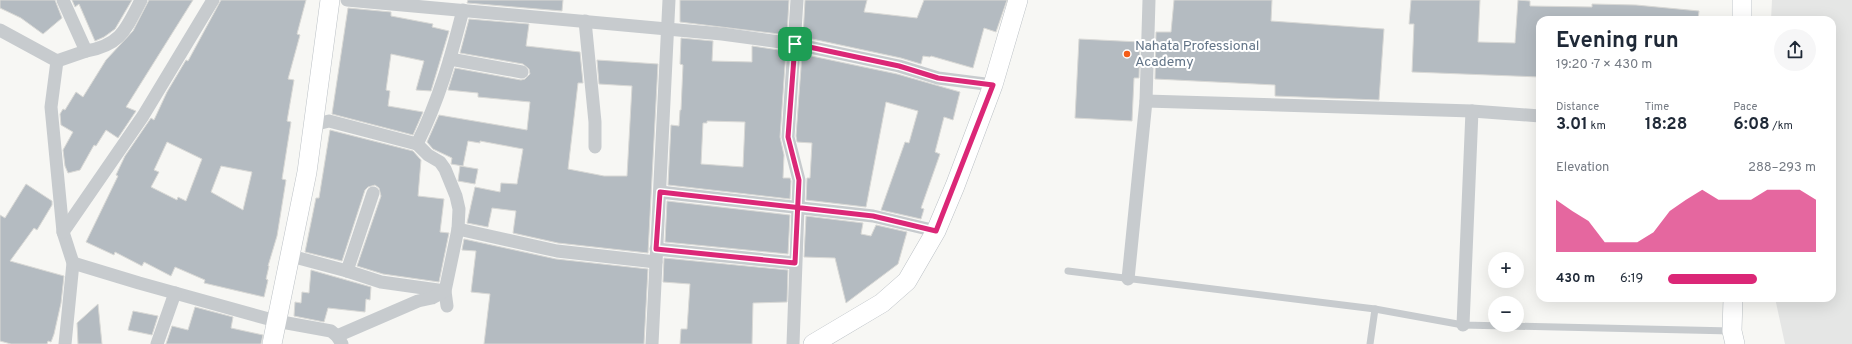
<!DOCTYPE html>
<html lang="en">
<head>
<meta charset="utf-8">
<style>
	:root { --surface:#fff; --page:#f6f6f7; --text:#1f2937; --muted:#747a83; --accent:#db2777 }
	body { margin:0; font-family:Overpass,sans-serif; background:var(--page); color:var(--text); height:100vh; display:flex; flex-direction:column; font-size:15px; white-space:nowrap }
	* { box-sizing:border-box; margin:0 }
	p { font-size:13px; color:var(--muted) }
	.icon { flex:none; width:22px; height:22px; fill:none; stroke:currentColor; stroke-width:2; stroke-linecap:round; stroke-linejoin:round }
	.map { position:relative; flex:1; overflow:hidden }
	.side { position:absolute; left:1536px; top:16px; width:300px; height:286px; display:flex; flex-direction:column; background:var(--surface); border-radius:12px; box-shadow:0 4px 16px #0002 }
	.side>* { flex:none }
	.controls { position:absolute; left:1488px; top:252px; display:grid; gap:8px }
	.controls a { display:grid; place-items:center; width:36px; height:36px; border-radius:50%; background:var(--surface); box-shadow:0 4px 16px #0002; font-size:20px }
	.pin { position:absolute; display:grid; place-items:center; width:34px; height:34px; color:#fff; margin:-17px; border-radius:8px; box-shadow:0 2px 6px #0006 }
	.round { display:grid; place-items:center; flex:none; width:42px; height:42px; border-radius:21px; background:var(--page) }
	.overview { display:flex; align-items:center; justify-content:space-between; height:68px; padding:0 20px }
	h1 { font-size:22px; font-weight:700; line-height:30px }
	.stats { display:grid; grid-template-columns:repeat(3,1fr); gap:6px; height:68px; padding:4px 20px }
	.stats div { display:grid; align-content:center }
	.stats b { font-size:17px; font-weight:700 }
	.stats small { font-size:11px; font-weight:400 }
	.stats p { font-size:11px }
	.chart { height:112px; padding:8px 20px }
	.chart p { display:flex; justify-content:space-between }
	.chart svg { width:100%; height:72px; margin-top:4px; fill:var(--accent); opacity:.7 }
	ul { padding:0 20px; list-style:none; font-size:13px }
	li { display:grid; grid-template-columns:64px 48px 1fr; align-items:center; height:30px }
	li i { height:10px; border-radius:5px; background:var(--accent) }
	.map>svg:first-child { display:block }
	.built { fill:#e5e6e5 }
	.building { fill:#b4bbc1; stroke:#d9d9d6; fill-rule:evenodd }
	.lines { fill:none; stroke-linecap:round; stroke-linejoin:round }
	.secondary-casing { stroke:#bbc0c5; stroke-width:20 }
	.lane { stroke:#c7cbce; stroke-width:7 }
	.street { stroke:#c7cbce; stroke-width:13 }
	.secondary { stroke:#fff; stroke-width:19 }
	.route-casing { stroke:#fff; stroke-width:8 }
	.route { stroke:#db2777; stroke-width:5 }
	.poi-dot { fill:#f45c17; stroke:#fff; stroke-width:1.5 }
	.labels { text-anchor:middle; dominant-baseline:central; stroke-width:4; stroke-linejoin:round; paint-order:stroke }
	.poi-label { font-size:14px; fill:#637588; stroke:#fff; text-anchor:start }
</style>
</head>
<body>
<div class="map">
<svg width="1852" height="344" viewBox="0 0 1852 344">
	<rect width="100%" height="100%" fill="#f7f7f4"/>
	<!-- built -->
	<polygon class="built" points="1772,0 1852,0 1852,344 1785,344 1775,298 1832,298 1832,20 1771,20"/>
	<!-- building -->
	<g class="building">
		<polygon points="0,0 55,0 62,18 43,34 21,18 0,8"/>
		<polygon points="72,0 132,0 115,29 104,37 95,41 79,4 75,7"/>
		<polygon points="149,0 193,0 126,107 136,111 118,138 106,130 96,146 94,145 80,170 68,173 65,166 63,150 73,132 61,125 60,114 63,109 65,110 76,92 83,97 106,60 133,31"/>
		<path d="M221 0H306L297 34 300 35 288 79 294 80 287 121 291 122 282 179 286 180 277 236 268 266H269L266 279 268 280 264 297 204 283 205 280 175 267 171 276 144 262 142 266 115 252 114 255 86 242 118 176 116 175 125 156 151 118 154 120 167 92 186 60 188 61ZM167 142 202 159 186 201 178 197 177 200 151 187 159 172 154 170ZM221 166 252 172 243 210 211 192Z"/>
		<polygon points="468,0 563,0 562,11 467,3"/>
		<polygon points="680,0 789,0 787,35 680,22"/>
		<polygon points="805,0 867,0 864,12 917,18 924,0 1007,0 996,32 984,28 973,68 931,56 930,57 923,56 921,64 901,58 803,37"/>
		<polygon points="1174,0 1272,0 1271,21 1384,29 1379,100 1275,96 1275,85 1155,79 1156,32 1171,32"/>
		<polygon points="1411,0 1480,0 1478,42 1515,43 1518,0 1530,1 1530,6 1592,7 1592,4 1636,5 1699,11 1698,20 1540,20 1540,77 1412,72 1414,24 1409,24"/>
		<polygon points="348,8 391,12 391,16 433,24 432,27 449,31 431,91 416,90 424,61 391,54 386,90 390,91 388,106 423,112 413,135 332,114"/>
		<polygon points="469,19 529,24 526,46 580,52 583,83 578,83 568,169 604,176 627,176 632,86 599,84 597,60 658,64 648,253 558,243 513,233 516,211 492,208 488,227 467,223 475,187 500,192 501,183 517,184 523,149 480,141 480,143 468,141 463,166 451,164 452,158 433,149 427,142 439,115 527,130 530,102 478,97 478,93 448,90 455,68 521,80 525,79 530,74 529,69 523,64 460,53"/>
		<path d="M681 38 713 41 712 61 752 62V46L786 51 780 137 784 155 783 178H790L791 181 790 199 668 185 671 125 679 126 680 110H681L683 65 680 64ZM707 121 745 122 743 167 701 164 703 123H707Z"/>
		<polygon points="1079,39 1140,42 1139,78 1134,78 1132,121 1075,118"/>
		<polygon points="802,54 897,74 960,92 953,120 944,117 935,152 940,154 921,208 924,209 921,219 881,210 905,142 909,143 918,111 886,102 866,207 806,200 807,178 810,178 812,143 797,142 796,136"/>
		<polygon points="330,130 413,151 421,160 418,196 444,199 440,232 449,233 439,282 383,274 357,266 381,196 379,188 375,185 368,187 365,190 342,261 305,252 316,198 319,198"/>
		<polygon points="460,166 478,169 475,184 458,181"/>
		<polygon points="26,184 52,201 52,205 37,230 34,228 10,261 64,276 61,303 54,334 51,342 48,341 47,344 11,344 0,341 0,215 5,218"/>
		<polygon points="667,201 790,215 788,254 665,242"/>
		<polygon points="806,216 863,223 861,234 871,236 876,225 907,232 898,264 846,303 835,258 804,257"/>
		<polygon points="464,239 556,259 648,269 644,344 484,344 490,294 471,292 476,251 462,250"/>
		<polygon points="664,258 788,270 787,302 753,303 752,344 680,344 681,329 687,329 690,284 663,282"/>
		<polygon points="311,270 371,287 370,300 366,299 365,312 328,308 324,322 294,316 295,302 301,303 302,292 309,293"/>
		<polygon points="98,304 102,344 78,344 77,323"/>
		<polygon points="195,307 233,317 231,328 263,335 261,344 166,344 172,326 188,330"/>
		<polygon points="133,311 158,316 152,335 128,330"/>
	</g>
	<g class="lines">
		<defs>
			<g id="secondary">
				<polyline points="1742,20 1742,0"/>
				<polyline points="1733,298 1732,331 1735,344"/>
				<polyline points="272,344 307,172 330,0"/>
				<polyline points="813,344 882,303 907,281 936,231 955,186 993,85 1018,0"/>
			</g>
		</defs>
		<!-- secondary casing -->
		<use href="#secondary" class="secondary-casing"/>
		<!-- lane -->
		<g class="lane">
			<polyline points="1068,271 1375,309 1463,325 1732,331"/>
			<polyline points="1370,344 1375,309"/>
		</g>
		<!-- street -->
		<g class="street">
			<polyline points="347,0 722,34 795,44 899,66 938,78 993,85"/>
			<polyline points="585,21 595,122 595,147"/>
			<polyline points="0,30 57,61 86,51 63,0"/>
			<path d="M86 51C121 45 126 29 141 0"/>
			<polyline points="450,59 522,72"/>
			<polyline points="57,61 51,107 63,232 73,263 65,344"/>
			<polyline points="1146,101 1472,111 1540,116"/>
			<path d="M313 125 329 121 417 144C439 100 451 57 463 10"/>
			<polyline points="660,192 873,216 936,231"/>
			<polyline points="458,229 557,251 656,262"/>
			<polyline points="63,232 143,116 213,0"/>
			<polyline points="656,249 795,263"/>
			<polyline points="291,256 347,271 381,282 445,291 447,306"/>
			<polyline points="73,263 139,283 276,321 331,331 337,336 342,344"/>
			<polyline points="347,271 373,193"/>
			<polyline points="1128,279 1146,101 1149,0"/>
			<polyline points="1463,325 1472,111"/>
			<polyline points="337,336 418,301 432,298 445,291 458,229 459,209 456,196 445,169 440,162 428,155 417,144"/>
			<polyline points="157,344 175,293"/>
			<polyline points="652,344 669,0"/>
			<polyline points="793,344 799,180 788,137 797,0"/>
		</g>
		<!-- secondary -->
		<use href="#secondary" class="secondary"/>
	</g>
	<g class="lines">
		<defs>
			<polyline id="route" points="795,44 788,137 799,180 795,263 656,249 660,192 873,216 936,231 993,85 938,78 899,66 795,44"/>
		</defs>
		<!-- route casing -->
		<use href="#route" class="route-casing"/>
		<!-- route -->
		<use href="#route" class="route"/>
	</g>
	<!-- markers -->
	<circle class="poi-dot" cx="1127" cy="54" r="4"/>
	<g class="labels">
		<!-- poi labels -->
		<g class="poi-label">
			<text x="1135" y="46">Nahata Professional<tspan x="1135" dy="16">Academy</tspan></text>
		</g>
	</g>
</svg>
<div class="controls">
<a>+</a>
<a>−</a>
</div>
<div class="pin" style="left:795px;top:44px;background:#1e9e55"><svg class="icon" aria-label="arrive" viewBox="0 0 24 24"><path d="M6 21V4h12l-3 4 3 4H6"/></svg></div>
<section class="side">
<div class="overview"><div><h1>Evening run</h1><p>19:20 · 7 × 430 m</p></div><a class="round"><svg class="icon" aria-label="share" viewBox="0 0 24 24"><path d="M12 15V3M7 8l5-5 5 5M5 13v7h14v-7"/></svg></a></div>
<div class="stats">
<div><p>Distance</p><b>3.01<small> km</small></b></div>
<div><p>Time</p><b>18:28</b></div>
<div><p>Pace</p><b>6:08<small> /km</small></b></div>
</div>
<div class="chart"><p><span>Elevation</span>288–293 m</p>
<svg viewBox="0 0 160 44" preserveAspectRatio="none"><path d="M0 44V12L10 19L20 25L30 38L40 38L50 38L60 32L70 19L80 12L90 6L100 12L110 12L120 12L130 6L140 6L150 6L160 12V44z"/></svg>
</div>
<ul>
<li><b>430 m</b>6:19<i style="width:60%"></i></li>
</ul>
</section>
</div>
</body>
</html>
